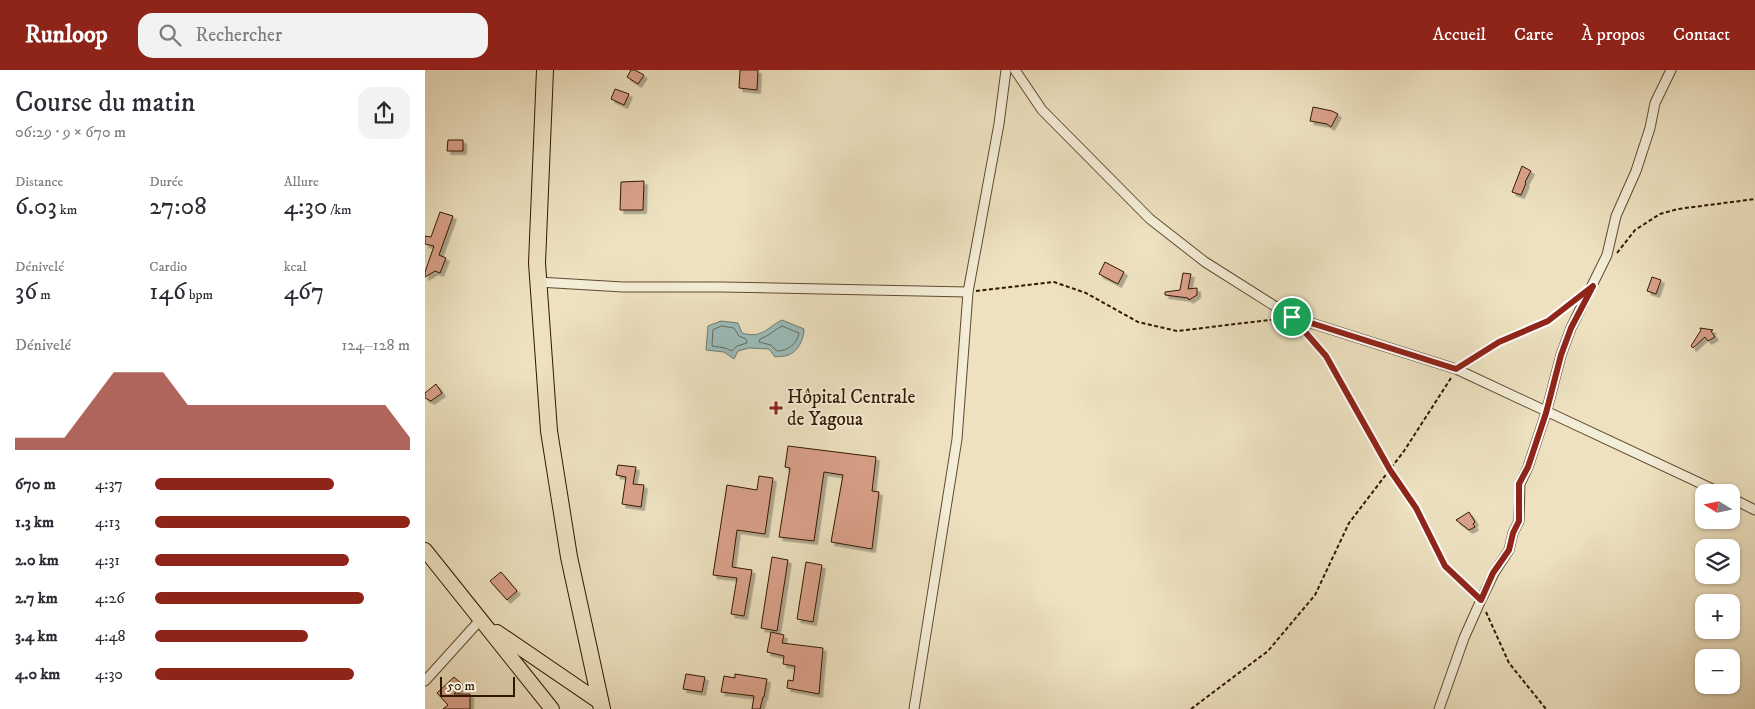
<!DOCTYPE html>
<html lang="fr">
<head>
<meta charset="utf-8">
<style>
	:root { --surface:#fff; --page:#f2f2f3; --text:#2b2b33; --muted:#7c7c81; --accent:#8f2418 }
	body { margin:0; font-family:"IM FELL DW Pica",serif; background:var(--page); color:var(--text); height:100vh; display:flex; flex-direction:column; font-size:19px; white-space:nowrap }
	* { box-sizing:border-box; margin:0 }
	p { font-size:16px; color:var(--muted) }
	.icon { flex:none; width:28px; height:28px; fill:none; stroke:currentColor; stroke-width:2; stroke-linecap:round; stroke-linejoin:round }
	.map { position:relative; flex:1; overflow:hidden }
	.side { display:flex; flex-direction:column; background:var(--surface); width:425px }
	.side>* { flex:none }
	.needle { width:32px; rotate:280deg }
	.buttons { position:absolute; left:1270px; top:414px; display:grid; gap:10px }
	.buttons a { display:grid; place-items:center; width:45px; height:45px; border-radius:10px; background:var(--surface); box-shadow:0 1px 4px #0004; font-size:25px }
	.scale { position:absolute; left:15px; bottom:12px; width:75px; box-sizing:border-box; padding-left:5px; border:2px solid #321800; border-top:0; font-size:14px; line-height:18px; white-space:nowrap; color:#321800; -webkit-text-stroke:4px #f3ecd6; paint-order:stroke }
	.pin { position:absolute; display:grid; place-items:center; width:42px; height:42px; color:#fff; margin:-21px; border:2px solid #fff; border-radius:50%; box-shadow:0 1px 5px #0007 }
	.round { display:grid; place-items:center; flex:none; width:52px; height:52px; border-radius:15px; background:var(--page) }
	.head { display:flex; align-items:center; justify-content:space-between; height:85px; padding:0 15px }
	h1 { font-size:28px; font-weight:600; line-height:38px }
	.stats { display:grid; grid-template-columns:repeat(3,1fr); gap:8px; height:85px; padding:5px 15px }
	.stats div { display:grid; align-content:center }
	.stats b { font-size:25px; font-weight:600 }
	.stats small { font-size:14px; font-weight:400 }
	.stats p { font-size:14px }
	.chart { height:140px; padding:10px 15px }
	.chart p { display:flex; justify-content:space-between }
	.chart svg { width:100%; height:90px; margin-top:5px; fill:var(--accent); opacity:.7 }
	ul { padding:0 15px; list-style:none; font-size:16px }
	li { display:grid; grid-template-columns:80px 60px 1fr; align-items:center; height:38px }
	li i { height:12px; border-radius:6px; background:var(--accent) }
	header { display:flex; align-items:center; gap:30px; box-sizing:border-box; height:70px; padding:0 25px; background:var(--accent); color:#fff }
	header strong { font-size:24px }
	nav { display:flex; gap:28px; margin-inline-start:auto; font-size:18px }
	.search { width:350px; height:45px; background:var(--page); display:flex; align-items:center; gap:12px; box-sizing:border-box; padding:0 18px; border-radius:15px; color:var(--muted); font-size:19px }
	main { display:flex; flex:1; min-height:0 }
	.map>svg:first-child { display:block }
	.water { fill:#9bbcba; stroke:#717a70 }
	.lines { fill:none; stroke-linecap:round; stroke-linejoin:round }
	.shore { stroke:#666a5d; stroke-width:1 }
	.building { fill:#daa18a; stroke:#321800; filter:url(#shadow) }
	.street-casing { stroke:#614a30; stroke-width:11 }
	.primary-casing { stroke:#321800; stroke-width:16 }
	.highway-casing { stroke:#321800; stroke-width:18 }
	.path { stroke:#321800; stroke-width:2; stroke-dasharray:4 2.5; stroke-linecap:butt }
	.street { stroke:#f3ecd6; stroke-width:9 }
	.primary { stroke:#ede1c0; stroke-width:14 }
	.highway { stroke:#ede1c0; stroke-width:16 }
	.route-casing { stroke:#fff; stroke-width:10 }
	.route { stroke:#8f2418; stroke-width:6 }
	.poi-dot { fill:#8f2418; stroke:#f3ecd6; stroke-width:2 }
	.labels { text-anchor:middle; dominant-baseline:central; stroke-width:4; stroke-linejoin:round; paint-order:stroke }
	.poi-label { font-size:19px; fill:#321800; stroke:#f3ecd6; text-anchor:start }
</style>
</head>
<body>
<header>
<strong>Runloop</strong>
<div class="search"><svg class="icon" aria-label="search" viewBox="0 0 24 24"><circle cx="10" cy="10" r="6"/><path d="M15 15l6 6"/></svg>Rechercher</div>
<nav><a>Accueil</a><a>Carte</a><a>À propos</a><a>Contact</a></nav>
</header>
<main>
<section class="side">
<div class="head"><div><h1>Course du matin</h1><p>06:29 · 9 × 670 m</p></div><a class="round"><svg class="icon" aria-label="share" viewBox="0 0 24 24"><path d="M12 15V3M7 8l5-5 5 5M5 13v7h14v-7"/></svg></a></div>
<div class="stats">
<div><p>Distance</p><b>6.03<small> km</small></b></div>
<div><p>Durée</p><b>27:08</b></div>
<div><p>Allure</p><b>4:30<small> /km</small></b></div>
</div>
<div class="stats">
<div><p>Dénivelé</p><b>36<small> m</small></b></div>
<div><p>Cardio</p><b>146<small> bpm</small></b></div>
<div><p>kcal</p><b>467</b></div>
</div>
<div class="chart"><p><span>Dénivelé</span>124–128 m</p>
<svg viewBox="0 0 160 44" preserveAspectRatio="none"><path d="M0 44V38L10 38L20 38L30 22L40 6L50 6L60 6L70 22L80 22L90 22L100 22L110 22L120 22L130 22L140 22L150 22L160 38V44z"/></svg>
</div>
<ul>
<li><b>670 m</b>4:37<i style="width:70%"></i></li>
<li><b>1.3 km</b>4:13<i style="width:100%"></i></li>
<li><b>2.0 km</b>4:31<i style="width:76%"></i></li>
<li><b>2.7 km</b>4:26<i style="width:82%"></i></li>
<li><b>3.4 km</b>4:48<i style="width:60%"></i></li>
<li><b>4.0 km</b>4:30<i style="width:78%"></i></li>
</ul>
</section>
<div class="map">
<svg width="1330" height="639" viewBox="0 0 1330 639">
	<defs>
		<filter id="shadow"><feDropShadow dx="3.5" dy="3.5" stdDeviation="0" flood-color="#0004"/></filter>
	</defs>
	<rect width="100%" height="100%" fill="#ede1c0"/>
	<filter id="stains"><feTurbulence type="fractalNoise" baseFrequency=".004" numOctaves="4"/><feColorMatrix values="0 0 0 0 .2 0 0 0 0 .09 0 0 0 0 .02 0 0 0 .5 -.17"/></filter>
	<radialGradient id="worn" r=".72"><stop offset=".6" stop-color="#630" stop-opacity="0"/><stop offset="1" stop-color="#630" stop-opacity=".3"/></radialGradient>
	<!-- water -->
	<path class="water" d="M357 250 379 259C379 269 373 282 363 285 359 287 354 286 350 287L344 279 324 278 313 281 309 289 299 282 281 280 283 256 296 251 313 253 317 263C337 269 341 258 357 250Z"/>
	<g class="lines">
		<!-- shore -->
		<g class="shore">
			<polygon points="297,256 309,258 314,266 321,269 322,273 312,276 307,281 300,278 287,276 288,260"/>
			<path d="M357 256 374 263C372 274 363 281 352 281L346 275 334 272 335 269C344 266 349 260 357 256Z"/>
		</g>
	</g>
	<!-- building -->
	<g class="building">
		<polygon points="206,0 210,0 219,5 213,14 202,7"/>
		<polygon points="315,0 333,0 332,20 314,18"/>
		<polygon points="190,19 204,24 199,35 186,29"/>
		<polygon points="888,37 907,41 913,44 906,57 902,54 885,51"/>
		<polygon points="23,70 38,70 38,81 22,81"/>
		<polygon points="1097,96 1106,101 1100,112 1101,113 1096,125 1087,122"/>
		<polygon points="219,111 218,140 195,140 196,112"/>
		<polygon points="15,142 28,146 14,185 21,188 15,203 10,201 0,207 0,202 9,176 0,174 0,166 6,167"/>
		<polygon points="680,192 699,202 693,214 674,204"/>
		<polygon points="758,203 766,204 763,219 772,218 772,225 764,230 763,228 740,225 740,222 755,220"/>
		<polygon points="1227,207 1236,210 1231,224 1222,221"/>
		<polygon points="1275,258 1288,260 1286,261 1290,267 1283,271 1280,267 1268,278 1266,276 1276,260"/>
		<polygon points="11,314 17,323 6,331 0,328 0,323"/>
		<polygon points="363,376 451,387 447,421 454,422 447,479 406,472 418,405 399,402 389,471 354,467 365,398 360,397"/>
		<polygon points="193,395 211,397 208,414 219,415 216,437 197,434 201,407 191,405"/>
		<polygon points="334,406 348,408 340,464 312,460 307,497 327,500 319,546 306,544 312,508 288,505 302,415 332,420"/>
		<polygon points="1044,442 1050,452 1048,454 1050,457 1044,460 1031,450"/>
		<polygon points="347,487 363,490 352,561 336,558"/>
		<polygon points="381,492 397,495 388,552 372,549"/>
		<polygon points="76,502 92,521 82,530 65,511"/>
		<polygon points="346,562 359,565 357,573 398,578 394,624 362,618 363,610 368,611 370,596 358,594 359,586 342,582"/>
		<polygon points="261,604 280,607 277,622 258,619"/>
		<polygon points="310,604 342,609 339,627 338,627 335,639 327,639 329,626 296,622 299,606 310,608"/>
		<polygon points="29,607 38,615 29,624 45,624 45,639 18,639 23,635 12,623"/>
	</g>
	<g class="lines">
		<defs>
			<g id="street">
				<polyline points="590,0 617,40 725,149 780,192 867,247 1031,299 1294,422"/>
				<polyline points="113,212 198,217 296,217 543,222"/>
				<polyline points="1306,428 1330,440"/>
				<polyline points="0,611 56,549"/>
				<polyline points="489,639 532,369 543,222 574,54 581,0"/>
				<polyline points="1014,639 1039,568 1056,530 1069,503 1084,480 1088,463 1094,451 1095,414 1103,397 1121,343 1136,285 1146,258 1182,185 1191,146 1211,101 1225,58 1230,33 1246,0"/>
			</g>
			<g id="primary">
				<polyline points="0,480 127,639"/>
				<polyline points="72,562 176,633"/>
			</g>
			<polyline id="highway" points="120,0 112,193 124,361 144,487 177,639"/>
		</defs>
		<!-- street casing -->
		<use href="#street" class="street-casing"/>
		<!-- primary casing -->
		<use href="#primary" class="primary-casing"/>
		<!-- highway casing -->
		<use href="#highway" class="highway-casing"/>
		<!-- path -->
		<g class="path">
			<polyline points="1192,183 1210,160 1235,144 1253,139 1330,129"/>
			<polyline points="551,221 629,212 661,223 713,252 752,261 853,249"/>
			<polyline points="879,261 901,286 965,400 991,438 1020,496 1049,523"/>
			<polyline points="1041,293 1074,272 1123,251 1149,230"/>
			<polyline points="1061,542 1084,593 1121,639"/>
			<polyline points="766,639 843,581 890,525 924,453 979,381 1026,308"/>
		</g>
		<!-- street -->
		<use href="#street" class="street"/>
		<!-- primary -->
		<use href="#primary" class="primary"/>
		<!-- highway -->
		<use href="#highway" class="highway"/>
	</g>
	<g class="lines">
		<defs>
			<polygon id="route" points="1168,216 1146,258 1136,285 1121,343 1103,397 1094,414 1094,451 1088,463 1084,480 1068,503 1056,530 1020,496 991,438 965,400 901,286 867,247 1031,299 1074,272 1123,251"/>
		</defs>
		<!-- route casing -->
		<use href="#route" class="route-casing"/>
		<!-- route -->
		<use href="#route" class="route"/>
	</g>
	<!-- markers -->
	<path class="poi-dot" d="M348.5 330.5h5v5h5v5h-5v5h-5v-5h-5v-5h5z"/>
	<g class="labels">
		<!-- poi labels -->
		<g class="poi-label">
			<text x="362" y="327">Hôpital Centrale<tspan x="362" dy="22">de Yagoua</tspan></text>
		</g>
	</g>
	<rect width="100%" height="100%" filter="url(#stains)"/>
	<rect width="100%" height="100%" fill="url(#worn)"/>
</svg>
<div class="buttons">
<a><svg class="needle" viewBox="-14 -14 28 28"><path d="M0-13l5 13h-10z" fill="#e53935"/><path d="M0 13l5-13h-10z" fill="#7c7c81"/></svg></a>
<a><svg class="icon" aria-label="layers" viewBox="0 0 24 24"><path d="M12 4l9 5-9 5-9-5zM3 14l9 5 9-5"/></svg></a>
<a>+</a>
<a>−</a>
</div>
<div class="scale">50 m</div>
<div class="pin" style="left:867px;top:247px;background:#1e9e55"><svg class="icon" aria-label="arrive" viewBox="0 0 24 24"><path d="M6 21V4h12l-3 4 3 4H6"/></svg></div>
</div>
</main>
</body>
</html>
